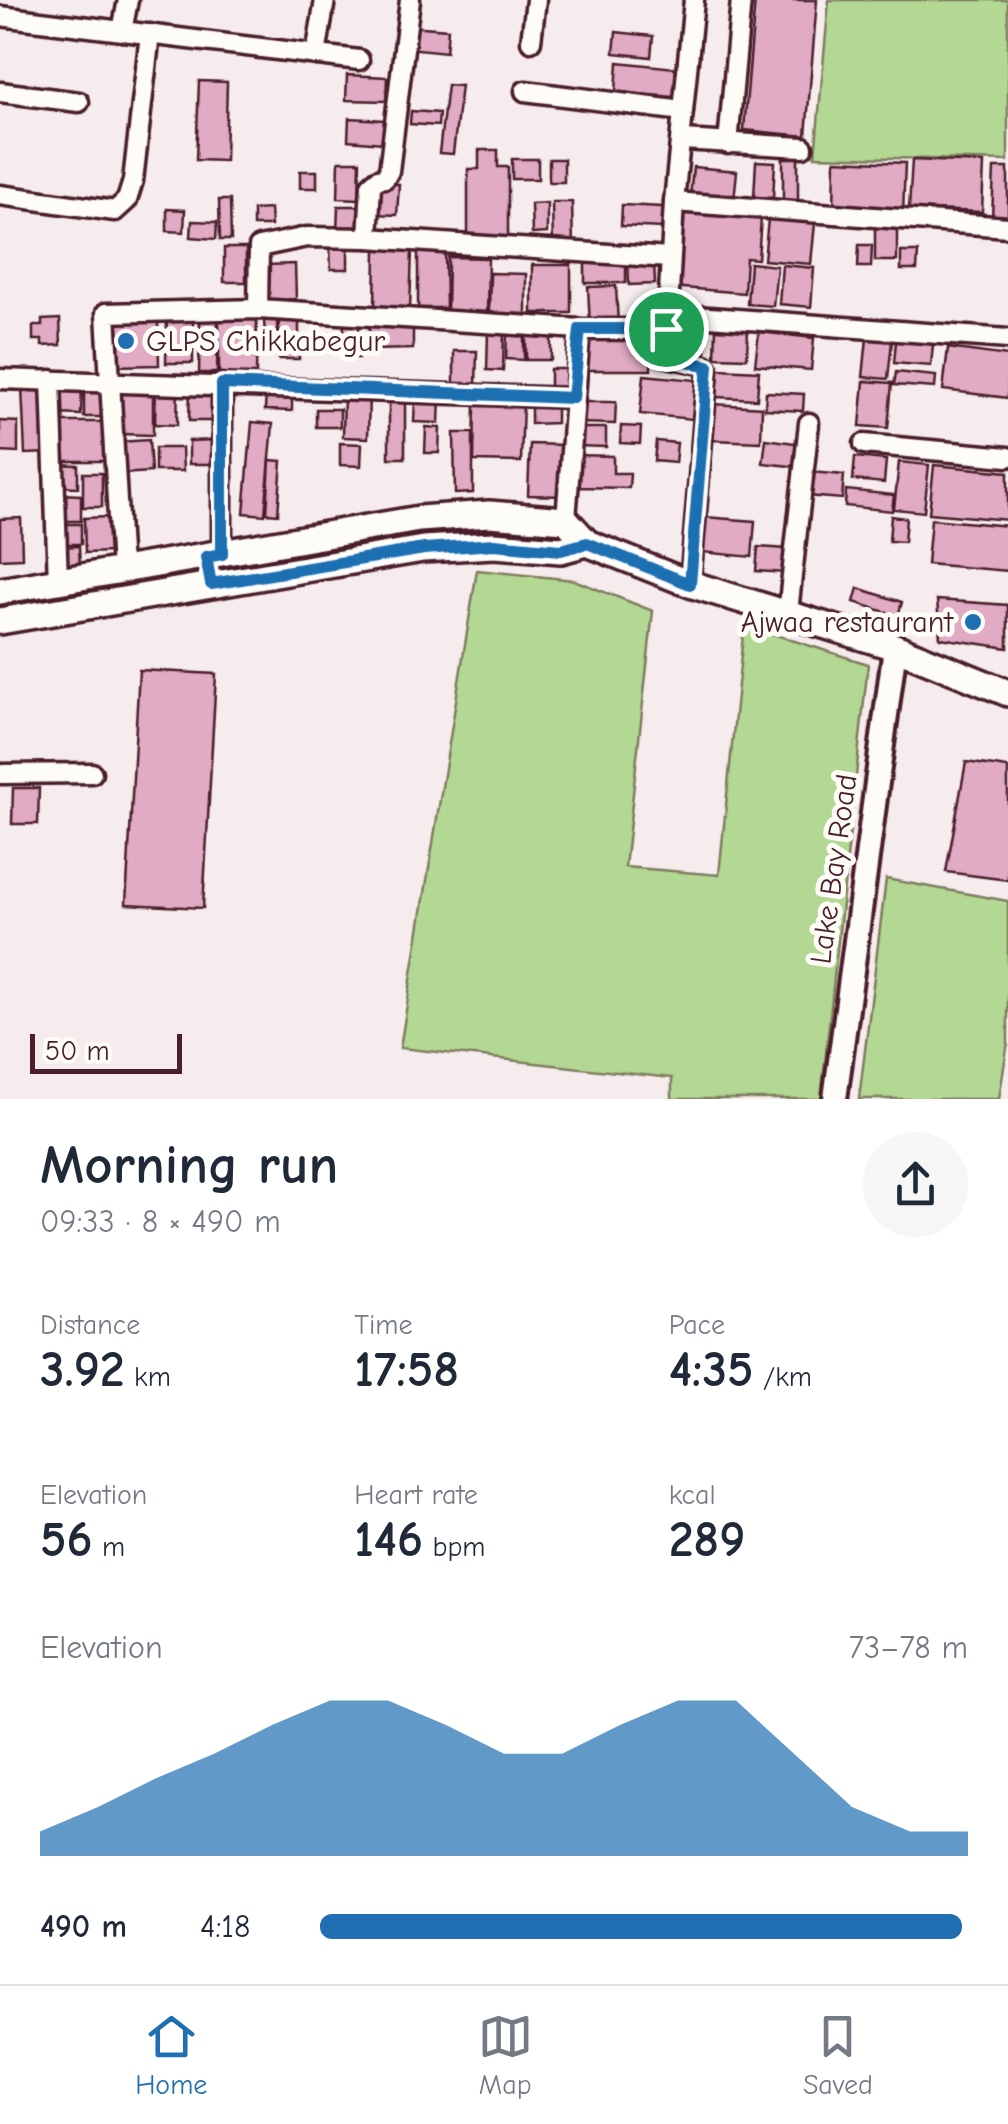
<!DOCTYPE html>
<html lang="en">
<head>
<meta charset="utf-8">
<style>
	:root { --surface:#fff; --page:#f6f6f7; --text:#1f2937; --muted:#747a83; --line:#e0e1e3; --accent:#1f6fb2 }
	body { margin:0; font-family:"Comic Neue",sans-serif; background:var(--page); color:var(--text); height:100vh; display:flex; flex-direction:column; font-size:38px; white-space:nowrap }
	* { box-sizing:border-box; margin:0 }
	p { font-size:32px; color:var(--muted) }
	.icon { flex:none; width:55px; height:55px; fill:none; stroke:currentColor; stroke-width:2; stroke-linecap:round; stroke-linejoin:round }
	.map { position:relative; height:1099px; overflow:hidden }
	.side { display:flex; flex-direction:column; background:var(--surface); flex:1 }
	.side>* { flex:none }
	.scale { position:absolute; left:30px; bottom:25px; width:152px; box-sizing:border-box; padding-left:10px; border:5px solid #4a1f2b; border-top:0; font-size:28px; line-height:35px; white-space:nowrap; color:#4a1f2b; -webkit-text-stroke:8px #fdfcf7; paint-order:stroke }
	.pin { position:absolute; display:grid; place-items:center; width:85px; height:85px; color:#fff; margin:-42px; border:5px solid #fff; border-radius:50%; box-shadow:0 2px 10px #0007 }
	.round { display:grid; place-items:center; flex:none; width:105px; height:105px; border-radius:52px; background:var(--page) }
	.head { display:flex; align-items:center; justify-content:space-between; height:170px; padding:0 40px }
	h1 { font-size:55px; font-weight:700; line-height:75px }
	.metrics { display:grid; grid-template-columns:repeat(3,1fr); gap:15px; height:170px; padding:10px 40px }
	.metrics div { display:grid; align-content:center }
	.metrics b { font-size:50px; font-weight:700 }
	.metrics small { font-size:28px; font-weight:400 }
	.metrics p { font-size:28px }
	.chart { height:280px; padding:20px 40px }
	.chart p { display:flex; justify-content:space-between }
	.chart svg { width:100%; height:180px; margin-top:10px; fill:var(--accent); opacity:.7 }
	ul { padding:0 40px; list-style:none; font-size:32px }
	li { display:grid; grid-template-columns:160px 120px 1fr; align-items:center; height:75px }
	li i { height:25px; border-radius:12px; background:var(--accent) }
	.menu { display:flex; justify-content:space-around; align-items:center; height:140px; border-top:2px solid var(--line); background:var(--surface); font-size:28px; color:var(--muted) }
	.menu a { display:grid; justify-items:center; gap:5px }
	.menu .current { color:var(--accent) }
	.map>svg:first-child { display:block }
	.green { fill:#b3d893; stroke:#7e7c5f; stroke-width:2.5 }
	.building { fill:#e0abc3; stroke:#4a1f2b; stroke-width:2.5 }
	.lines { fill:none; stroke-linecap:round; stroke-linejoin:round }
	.minor-casing { stroke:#4a1f2b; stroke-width:25 }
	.tertiary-casing { stroke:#4a1f2b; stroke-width:30 }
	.secondary-casing { stroke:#4a1f2b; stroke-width:32 }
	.minor { stroke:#fdfcf7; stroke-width:18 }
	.tertiary { stroke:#fdfcf7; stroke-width:22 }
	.secondary { stroke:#fdfcf7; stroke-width:25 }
	.route-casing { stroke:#fff; stroke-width:20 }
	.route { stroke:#1f6fb2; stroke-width:12 }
	.poi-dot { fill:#1f6fb2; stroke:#fdfcf7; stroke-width:4 }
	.labels { text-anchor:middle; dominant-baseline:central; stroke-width:10; stroke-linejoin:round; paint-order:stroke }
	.poi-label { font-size:30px; fill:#4a1f2b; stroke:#fdfcf7; text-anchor:start }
	.street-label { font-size:30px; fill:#4a1f2b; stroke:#fdfcf7 }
</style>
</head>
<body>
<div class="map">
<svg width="1008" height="1099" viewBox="0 0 1008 1099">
	<rect width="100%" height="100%" fill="#f7eced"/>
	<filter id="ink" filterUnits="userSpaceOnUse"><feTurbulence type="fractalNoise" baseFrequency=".01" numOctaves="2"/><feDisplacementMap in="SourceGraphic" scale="20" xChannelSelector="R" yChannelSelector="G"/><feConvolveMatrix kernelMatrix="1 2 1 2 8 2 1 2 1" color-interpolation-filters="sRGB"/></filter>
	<g filter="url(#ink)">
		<!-- green -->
		<g class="green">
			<polygon points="829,0 1008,0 1008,161 815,156"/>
			<polygon points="477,570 574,580 653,611 625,867 719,875 744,625 868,664 821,1099 672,1099 672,1078 400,1048"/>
			<polygon points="886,879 1008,901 1008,1042 999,1099 859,1099"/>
		</g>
		<!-- building -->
		<g class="building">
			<polygon points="755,0 817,0 806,136 744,130"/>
			<polygon points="409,26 448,29 446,52 407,48"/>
			<polygon points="616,32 653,36 651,57 614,53"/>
			<polygon points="618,62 676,68 674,97 616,92"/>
			<polygon points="347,75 387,77 386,101 346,100"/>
			<polygon points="199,81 227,82 225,161 196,160"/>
			<polygon points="447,85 461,86 453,154 439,153"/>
			<polygon points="411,111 439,113 438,126 410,124"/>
			<polygon points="349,118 385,120 383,143 348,140"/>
			<polygon points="479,150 498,150 498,167 508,167 508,242 468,242 468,169 479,169"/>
			<rect x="783" y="158" width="15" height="45"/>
			<rect x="512" y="159" width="26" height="20"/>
			<rect x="549" y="159" width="15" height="23"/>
			<polygon points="835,160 905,163 903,214 834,212"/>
			<polygon points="912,160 984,163 982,212 909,209"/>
			<polygon points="339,161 360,161 359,199 338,198"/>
			<polygon points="756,161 775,162 773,198 754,197"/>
			<polygon points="693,167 737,171 734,201 690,197"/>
			<polygon points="994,168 1008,168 1008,219 992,219"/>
			<rect x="300" y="171" width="17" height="17"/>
			<polygon points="375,183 399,184 397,215 374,214"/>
			<polygon points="219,200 230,200 231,240 220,240"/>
			<polygon points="552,202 572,202 573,248 553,248"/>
			<polygon points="547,203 547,233 532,234 531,204"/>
			<polygon points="622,205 663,207 662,228 621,226"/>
			<polygon points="338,206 362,206 362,233 337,232"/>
			<polygon points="167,209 185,210 184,232 167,231"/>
			<polygon points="270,209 271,226 253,226 253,210"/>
			<polygon points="677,211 761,218 758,259 746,258 744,293 671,287"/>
			<polygon points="768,219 815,223 811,264 764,260"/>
			<polygon points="192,221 217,222 216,239 191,237"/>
			<rect x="875" y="225" width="22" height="36"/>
			<polygon points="859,245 872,245 871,267 858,267"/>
			<polygon points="330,247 348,247 348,269 331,269"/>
			<rect x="224" y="248" width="22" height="34"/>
			<polygon points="376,249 412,249 410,310 375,310"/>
			<polygon points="418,251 445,251 446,308 418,308"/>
			<polygon points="901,252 918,252 917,270 901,270"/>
			<polygon points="448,257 488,258 487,313 447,313"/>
			<rect x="585" y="260" width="41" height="23"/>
			<polygon points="654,260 655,284 629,285 628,261"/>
			<polygon points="750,263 777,266 773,306 747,304"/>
			<polygon points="295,264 296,299 267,300 266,265"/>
			<rect x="532" y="265" width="39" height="48"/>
			<polygon points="782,265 814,268 811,307 779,304"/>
			<polygon points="490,273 526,274 526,314 489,313"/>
			<polygon points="616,286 618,325 590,326 588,287"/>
			<polygon points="167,315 193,315 193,363 166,363"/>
			<polygon points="219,317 257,317 256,374 219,373"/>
			<polygon points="60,319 61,345 42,346 42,340 33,340 33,326 42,326 42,320"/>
			<polygon points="200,319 218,319 217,373 199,373"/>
			<rect x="279" y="319" width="20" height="40"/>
			<polygon points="264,320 277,320 278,355 266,355"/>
			<polygon points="673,320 707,320 706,351 673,351"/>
			<polygon points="158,321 159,365 113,366 112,322"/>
			<polygon points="344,324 359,325 359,358 343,358"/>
			<polygon points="413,325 413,349 370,350 369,326"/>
			<polygon points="716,327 748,328 747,358 715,357"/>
			<polygon points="488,331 504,331 503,371 487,370"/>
			<polygon points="507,332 524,333 524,360 506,359"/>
			<polygon points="759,332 814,338 811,370 755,365"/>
			<rect x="526" y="335" width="25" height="25"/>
			<polygon points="867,338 892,341 888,379 863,377"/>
			<rect x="585" y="341" width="66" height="29"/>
			<polygon points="896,341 933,344 931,366 894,363"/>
			<polygon points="948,348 1008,356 1008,398 943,390"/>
			<polygon points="454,351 477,351 476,386 454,386"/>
			<rect x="550" y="369" width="19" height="20"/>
			<polygon points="719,369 759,371 757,399 717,397"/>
			<polygon points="896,372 936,376 935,388 894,385"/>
			<polygon points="644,375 696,380 692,419 640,414"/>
			<polygon points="864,381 892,383 888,428 860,426"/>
			<polygon points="54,384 82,385 81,415 54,414"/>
			<polygon points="48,386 50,453 25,454 22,387"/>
			<polygon points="156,386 178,386 177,425 155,424"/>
			<rect x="84" y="388" width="24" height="29"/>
			<polygon points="190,388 217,389 216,421 189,421"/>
			<polygon points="120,389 153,389 153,435 119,434"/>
			<polygon points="266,390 292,391 292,411 265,410"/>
			<polygon points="344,392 369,393 368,438 343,437"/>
			<polygon points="766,392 804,394 803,411 765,409"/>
			<rect x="389" y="397" width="16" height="61"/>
			<polygon points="415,399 440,399 439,423 414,422"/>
			<polygon points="475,402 523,403 521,462 474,461"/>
			<polygon points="578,402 616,402 615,424 578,423"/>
			<polygon points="713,404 762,407 761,442 712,440"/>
			<polygon points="556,405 556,423 531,424 531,406"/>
			<rect x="316" y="409" width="24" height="18"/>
			<polygon points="0,421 18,422 18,453 0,452"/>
			<polygon points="57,422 109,422 109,461 56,461"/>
			<polygon points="252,422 273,424 265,515 244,513"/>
			<polygon points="621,426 641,427 640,444 620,443"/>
			<polygon points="426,427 440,428 439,453 425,453"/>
			<polygon points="576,428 606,428 606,447 576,446"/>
			<polygon points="454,433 473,433 473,493 455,494"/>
			<polygon points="766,439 802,444 799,467 763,463"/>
			<polygon points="149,440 151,472 120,474 118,442"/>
			<polygon points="215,440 216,464 189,464 189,441"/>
			<polygon points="656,441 677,443 675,463 654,461"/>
			<polygon points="340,443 362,444 361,466 340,465"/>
			<polygon points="530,444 566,445 564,496 528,495"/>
			<polygon points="155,448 182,448 183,471 155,471"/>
			<polygon points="575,455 613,456 613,473 630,473 629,488 574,487"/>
			<polygon points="855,457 886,460 884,483 853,480"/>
			<polygon points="270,460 282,461 278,514 267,513"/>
			<polygon points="899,462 929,465 924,512 894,509"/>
			<polygon points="55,464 78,465 78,487 55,486"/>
			<polygon points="934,465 1008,472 1008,520 929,513"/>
			<polygon points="810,472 844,475 842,499 807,496"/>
			<rect x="83" y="473" width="19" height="34"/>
			<polygon points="846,490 894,495 892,511 845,506"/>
			<polygon points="59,494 81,495 81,521 59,521"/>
			<polygon points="891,516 906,518 904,542 889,541"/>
			<polygon points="109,517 110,552 85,553 84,518"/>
			<polygon points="704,517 755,521 752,557 701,552"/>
			<polygon points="21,518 22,558 0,559 0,519"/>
			<polygon points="931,519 1008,526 1008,571 927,564"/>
			<polygon points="58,524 81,524 81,544 59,544"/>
			<polygon points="79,546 80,568 58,568 57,547"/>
			<polygon points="758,547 788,549 787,573 756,571"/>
			<polygon points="858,588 902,602 898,616 854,602"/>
			<polygon points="937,600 1008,605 1008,648 940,638"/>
			<polygon points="139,670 216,674 203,908 126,904"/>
			<polygon points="966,762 1008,768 1008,880 946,872"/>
			<polygon points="13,788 39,788 38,824 12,824"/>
		</g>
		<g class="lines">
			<defs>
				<g id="minor">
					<polyline points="0,16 359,60"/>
					<polyline points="122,31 128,0"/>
					<polyline points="531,41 536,0"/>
					<polyline points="316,55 325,0"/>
					<polyline points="525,91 683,111"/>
					<polyline points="0,92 79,102"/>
					<polyline points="682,140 803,147"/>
					<polyline points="728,144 741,0"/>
					<polyline points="0,195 115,211 127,200 133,181 150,34"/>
					<polyline points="674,202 1008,227"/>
					<polyline points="368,238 371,185 378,179 385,178 389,171 410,0"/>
					<polyline points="258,309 259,247 307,237 368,238 669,258"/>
					<polyline points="668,314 1008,339"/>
					<polyline points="667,329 664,356 705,365 708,369 690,584"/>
					<polyline points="0,379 573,398"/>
					<polyline points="51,380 58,582"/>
					<polyline points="864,444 1008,457"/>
					<polyline points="566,520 580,329 667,329 674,202 694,0"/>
					<polyline points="222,554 222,384"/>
					<polyline points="121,569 106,313 258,309 580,329"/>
					<polyline points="788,612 809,423"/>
					<polyline points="0,774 92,773"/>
				</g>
				<polyline id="tertiary" points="835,1099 895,647"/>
				<g id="secondary">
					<polyline points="0,591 419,519 489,514 566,520 587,543 690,584 895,647 1008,693"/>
					<polyline points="0,621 423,549 494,545 561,550 587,543"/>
				</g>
			</defs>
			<!-- minor casing -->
			<use href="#minor" class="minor-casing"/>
			<!-- tertiary casing -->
			<use href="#tertiary" class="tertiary-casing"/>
			<!-- secondary casing -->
			<use href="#secondary" class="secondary-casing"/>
			<!-- minor -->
			<use href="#minor" class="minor"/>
			<!-- tertiary -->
			<use href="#tertiary" class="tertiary"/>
			<!-- secondary -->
			<use href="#secondary" class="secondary"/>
		</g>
	</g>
	<g class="lines" filter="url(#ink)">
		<defs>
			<polygon id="route" points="580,329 666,329 664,356 708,366 690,584 587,543 561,550 494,544 424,549 211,584 206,557 222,554 222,384 573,398"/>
		</defs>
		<!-- route casing -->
		<use href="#route" class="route-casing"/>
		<!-- route -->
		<use href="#route" class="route"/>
	</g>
	<!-- markers -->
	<g class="poi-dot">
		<circle cx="126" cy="341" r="10"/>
		<circle cx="973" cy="622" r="10"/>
	</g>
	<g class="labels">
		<!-- poi labels -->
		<g class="poi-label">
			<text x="146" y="341">GLPS Chikkabegur</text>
			<text x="953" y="622" text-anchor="end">Ajwaa restaurant</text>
		</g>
		<!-- street labels -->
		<g class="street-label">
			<text transform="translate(834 869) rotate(-82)">Lake Bay Road</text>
		</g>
	</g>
</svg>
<div class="scale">50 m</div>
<div class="pin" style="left:666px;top:329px;background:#1e9e55"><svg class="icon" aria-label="arrive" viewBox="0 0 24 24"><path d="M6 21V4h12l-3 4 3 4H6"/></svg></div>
</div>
<section class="side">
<div class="head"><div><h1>Morning run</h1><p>09:33 · 8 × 490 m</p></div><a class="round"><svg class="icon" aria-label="share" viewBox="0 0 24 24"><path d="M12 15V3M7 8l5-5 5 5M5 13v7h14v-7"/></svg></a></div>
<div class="metrics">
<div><p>Distance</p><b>3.92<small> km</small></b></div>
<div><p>Time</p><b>17:58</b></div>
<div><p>Pace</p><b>4:35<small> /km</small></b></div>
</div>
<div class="metrics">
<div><p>Elevation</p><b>56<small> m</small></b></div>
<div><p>Heart rate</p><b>146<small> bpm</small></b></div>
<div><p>kcal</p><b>289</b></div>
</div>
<div class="chart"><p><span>Elevation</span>73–78 m</p>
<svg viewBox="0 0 160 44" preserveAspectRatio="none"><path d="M0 44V38L10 32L20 25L30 19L40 12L50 6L60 6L70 12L80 19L90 19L100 12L110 6L120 6L130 19L140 32L150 38L160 38V44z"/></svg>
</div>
<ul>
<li><b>490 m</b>4:18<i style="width:99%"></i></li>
</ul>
</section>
<nav class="menu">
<a class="current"><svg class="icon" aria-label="home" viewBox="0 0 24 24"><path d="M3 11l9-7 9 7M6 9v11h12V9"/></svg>Home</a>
<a><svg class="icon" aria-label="map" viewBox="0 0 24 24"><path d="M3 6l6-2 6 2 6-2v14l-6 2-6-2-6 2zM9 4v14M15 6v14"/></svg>Map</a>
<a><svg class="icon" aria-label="saved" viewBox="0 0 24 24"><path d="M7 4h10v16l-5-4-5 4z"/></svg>Saved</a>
</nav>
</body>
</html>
